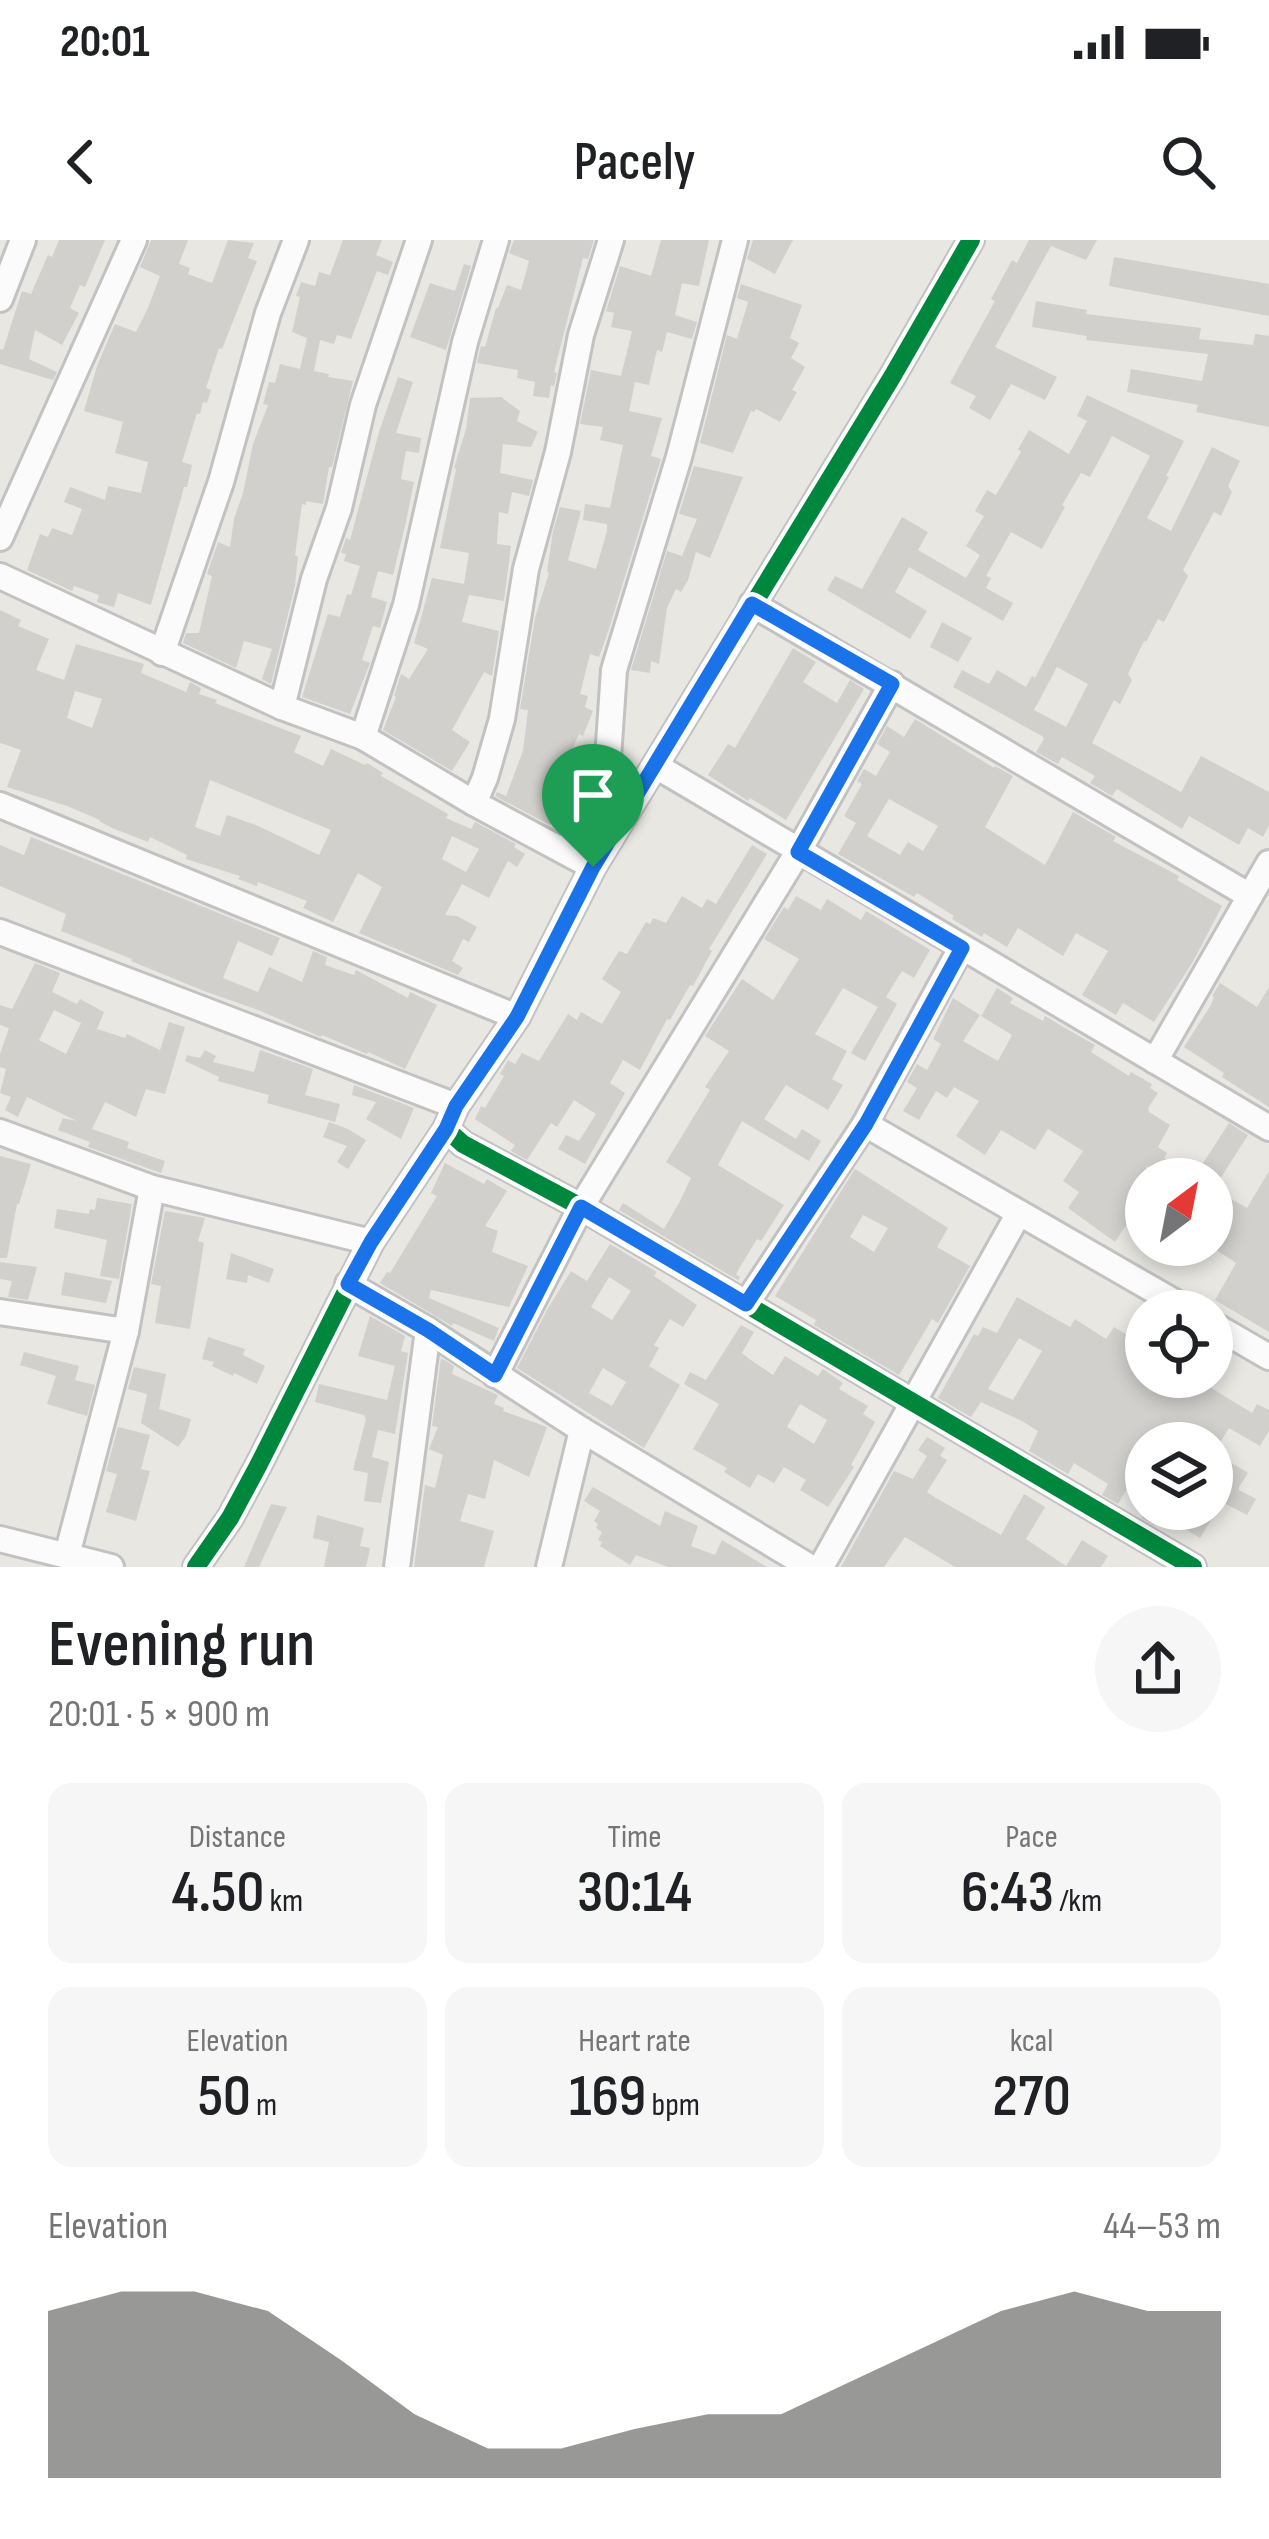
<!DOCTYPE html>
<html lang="en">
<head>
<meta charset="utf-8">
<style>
	:root { --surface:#fff; --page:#f6f6f6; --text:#202124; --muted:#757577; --accent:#6d6d6b }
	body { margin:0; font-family:"Sofia Sans Condensed",sans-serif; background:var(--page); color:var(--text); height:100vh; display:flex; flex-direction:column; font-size:45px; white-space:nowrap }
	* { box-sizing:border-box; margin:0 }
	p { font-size:39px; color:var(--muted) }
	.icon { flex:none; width:66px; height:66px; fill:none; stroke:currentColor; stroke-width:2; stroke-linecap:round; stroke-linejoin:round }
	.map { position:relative; height:1327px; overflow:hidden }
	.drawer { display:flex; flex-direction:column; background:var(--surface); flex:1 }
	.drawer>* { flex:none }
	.needle { width:78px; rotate:32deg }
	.tools { position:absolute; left:1125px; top:918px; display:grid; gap:24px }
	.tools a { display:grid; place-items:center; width:108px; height:108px; border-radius:50%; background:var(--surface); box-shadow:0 6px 18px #0003; font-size:60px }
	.pin { position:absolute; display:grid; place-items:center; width:102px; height:102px; color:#fff; margin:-123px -51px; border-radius:50% 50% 50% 0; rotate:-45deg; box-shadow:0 0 12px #0007 }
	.pin .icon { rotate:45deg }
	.round { display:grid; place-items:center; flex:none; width:126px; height:126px; border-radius:63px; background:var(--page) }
	.headline { display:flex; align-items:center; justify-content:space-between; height:204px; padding:0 48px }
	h1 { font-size:66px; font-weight:600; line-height:90px }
	.metrics { display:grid; grid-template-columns:repeat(3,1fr); gap:18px; height:204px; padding:12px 48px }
	.metrics div { display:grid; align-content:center; border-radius:24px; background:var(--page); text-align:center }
	.metrics b { font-size:60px; font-weight:600 }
	.metrics small { font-size:33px; font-weight:400 }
	.metrics p { font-size:33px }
	.chart { height:336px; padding:24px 48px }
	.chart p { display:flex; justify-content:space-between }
	.chart svg { width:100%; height:216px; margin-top:12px; fill:var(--accent); opacity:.7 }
	.status { display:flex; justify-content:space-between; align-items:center; height:84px; padding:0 60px; background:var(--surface); direction:ltr }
	.status svg { height:33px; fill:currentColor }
	header { display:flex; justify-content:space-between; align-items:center; height:156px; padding:0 48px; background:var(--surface); font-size:54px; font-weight:600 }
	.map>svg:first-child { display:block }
	.building { fill:#d1d0cd; fill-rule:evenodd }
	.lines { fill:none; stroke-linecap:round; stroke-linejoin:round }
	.minor-casing { stroke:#c2c2c2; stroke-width:30 }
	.minor { stroke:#fcfbfb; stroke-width:24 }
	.cycleway-casing { stroke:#fff; stroke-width:26 }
	.cycleway { stroke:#00873e; stroke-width:18 }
	.route-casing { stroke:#fff; stroke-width:24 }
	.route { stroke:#1a73e8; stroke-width:15 }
</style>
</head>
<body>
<div class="status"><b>20:01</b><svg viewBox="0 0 49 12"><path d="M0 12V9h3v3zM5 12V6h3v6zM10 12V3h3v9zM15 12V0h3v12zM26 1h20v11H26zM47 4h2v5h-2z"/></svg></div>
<header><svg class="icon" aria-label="back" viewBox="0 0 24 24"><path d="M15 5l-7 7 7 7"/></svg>Pacely<svg class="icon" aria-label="search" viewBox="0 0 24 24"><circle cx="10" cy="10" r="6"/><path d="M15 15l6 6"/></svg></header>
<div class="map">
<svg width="1269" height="1327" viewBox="0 0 1269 1327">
	<rect width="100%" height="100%" fill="#e8e7e2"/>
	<!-- building -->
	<g class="building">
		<polygon points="59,0 105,0 85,47 80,45 70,68 79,73 62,105 35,90 29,119 57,132 53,140 0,124 0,109 3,110 22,51 31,54 48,15 52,17"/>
		<polygon points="151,0 188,0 179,24 190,28 188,34 212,43 228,0 254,3 248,18 257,21 222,109 219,108 206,148 211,150 207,163 203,162 200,174 197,173 182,222 192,225 187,247 184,247 151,365 118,353 114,367 97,362 99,355 74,346 72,351 27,330 40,294 48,297 52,288 72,295 82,269 64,262 70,247 105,260 108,246 141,253 148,222 115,213 123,182 84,171 97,126 115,84 136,92 148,68 160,36 140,27"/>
		<polygon points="343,0 382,0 376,15 393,22 388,35 377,31 351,99 337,95 334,104 320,100 314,131 329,134 328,137 353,141 332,227 329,227 323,264 306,261 306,265 302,264 295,316 298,316 295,346 271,444 262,439 272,409 244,401 236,428 183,403 186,393 199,393 212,336 207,334 218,302 230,307 234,279 243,253 253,204 268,165 263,164 269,142 275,143 280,124 300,129 307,98 292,92 300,57 296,56 301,42 315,46 319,32 330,35"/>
		<polygon points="514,0 594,0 588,19 583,18 554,132 557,133 554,146 551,145 549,158 533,156 535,142 517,138 518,130 477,123 481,106 485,107 496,68 498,68 507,45 521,50 529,21 509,13"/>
		<polygon points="661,0 709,0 699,46 682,43 675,75 697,82 692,99 667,92 662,112 657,110 649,145 635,142 629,171 662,178 651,216 661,219 608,392 599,417 590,414 580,454 588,456 585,467 593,471 583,496 579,494 548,563 558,568 550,585 495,556 497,552 506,556 523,511 528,470 520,469 535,378 549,333 547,332 553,291 560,267 581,271 568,320 596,329 607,291 607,284 583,280 585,264 610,268 623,205 600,200 603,187 580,184 591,130 621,136 632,91 611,87 614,73 606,71 620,26 651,36"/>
		<polygon points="753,0 793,0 775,34 747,19"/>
		<polygon points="1029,0 1097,0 1086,20 1051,6 995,107 1057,137 1045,160 1011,144 990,180 969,168 976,156 950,143 995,61 991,59 1012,20 1017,23"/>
		<polygon points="1114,17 1269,44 1269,76 1109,46"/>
		<polygon points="464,24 471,26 446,110 410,97 430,43 455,51"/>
		<polygon points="741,44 802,65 790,98 799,103 791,118 805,127 792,150 797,152 780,182 756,169 754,172 751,171 733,213 700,203 727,95 737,99 748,62 737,58"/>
		<polygon points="1036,61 1087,70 1086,74 1201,88 1199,99 1253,105 1255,94 1269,96 1269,187 1196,172 1198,165 1127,152 1131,129 1202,141 1208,114 1086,100 1087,96 1032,87"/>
		<polygon points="398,137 413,142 396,193 421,198 419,213 406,211 401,239 414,242 406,282 393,335 378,331 371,357 387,362 380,388 373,386 362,420 370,423 350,474 302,457 328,374 340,377 347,354 351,355 360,326 344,321 346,314 341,313 346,298 350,300 379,192"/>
		<path d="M1087 155 1184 201 1166 236 1169 237 1147 278 1171 291 1212 207 1240 221 1228 246 1232 252 1221 276 1214 272 1183 330 1188 336 1164 382 1158 379 1146 402 1144 401 1128 434 1132 440 1120 464 1114 460 1092 503 1181 552 1201 516 1269 552V585L1263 597 1248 588 1239 605 1189 576 1182 589 1117 549 1112 556 1090 543 1095 536 1062 517 1058 524 1036 512 1044 499 1042 496 953 447 962 430 989 444 997 430 1026 447 1032 436 1035 438 1150 216 1112 196 1090 237 1081 233 1062 265 1065 267 1042 309 1011 292 986 336 991 338 986 348 1013 363 1003 381 909 327 895 352 927 371 910 399 827 350 835 336 862 349 902 277 928 292 918 310 966 338 980 315 966 306 984 276 975 271 987 250 996 255 1021 212 1018 209 1029 190 1069 214 1087 181 1077 176ZM1057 427 1088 444 1066 487 1034 470Z"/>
		<polygon points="501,157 520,171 517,181 538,192 531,207 503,204 500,233 533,240 529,256 512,252 508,274 499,272 497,304 511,306 504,361 469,355 462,382 499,391 492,436 484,432 452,490 470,502 452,531 383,490 396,457 394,456 401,434 409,439 428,409 414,403 432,338 464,344 469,313 440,308 456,229 454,228 466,189 470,158"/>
		<polygon points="694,226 743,237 710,318 696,312 688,340 681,352 676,349 667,368 659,424 651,421 650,433 631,430 667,311 682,316 697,279 679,274"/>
		<path d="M0 370 21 380 18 386 49 399 36 430 64 440 76 404 144 424 141 433 186 452 190 442 201 448 199 454 217 460 215 463 301 496 294 512 323 526 331 509 365 525 367 523 383 533 381 536 448 574 446 578 471 589 475 582 516 604 514 607 525 614 517 627 508 621 489 658 462 644 445 675 457 676 477 687 469 702 463 699 452 721 463 728 458 735 359 693 382 647 358 633 333 682 303 668 307 661 258 642 257 646 238 639 240 636 186 619 187 615 150 597 148 602 112 588 99 581 100 580 67 566 7 547 21 510 0 503ZM75 451 102 459 92 488 67 478ZM210 540 331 590 319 615 256 585 227 575 220 596 195 587ZM452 596 479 609 466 632 442 619Z"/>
		<polygon points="942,382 972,398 958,422 930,407"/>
		<polygon points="793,408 816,422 803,442 837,463 850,440 864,449 786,580 750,558 748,561 708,535 728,504 735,508"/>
		<path d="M915 479 994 528 995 526 1013 536 985 587 1045 625 1073 572 1116 597 1113 601 1179 636 1177 640 1222 666 1194 720 1154 782 1123 763 1116 775 1082 755 1108 711 1076 693 1063 716 1018 688 1007 707 984 693 982 697 952 679 954 676 917 653 914 657 838 614 856 583 844 576 862 544 857 541 864 529 876 536 890 512 877 504 887 486 904 497ZM889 559 938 586 923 611 908 602 900 615 867 596Z"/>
		<polygon points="31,597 280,698 272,716 238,701 223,738 258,752 269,727 302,742 313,711 327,717 325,725 354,735 356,730 408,758 410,752 437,765 405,829 368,812 367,814 322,795 321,797 258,770 204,751 131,721 132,719 61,691 66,674 0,646 0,605 24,615"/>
		<polygon points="752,605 767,614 709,709 712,711 693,746 690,745 670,780 667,779 640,830 623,820 610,843 625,853 585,924 558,909 566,895 579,901 596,874 574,860 557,887 551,883 527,920 511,911 515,905 475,879 481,866 485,868 504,836 500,834 508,820 515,824 522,813 539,821 568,774 577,780 581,772 602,784 621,752 602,739 619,711 627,714 646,682 650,684 653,678 666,683 682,656 702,668 707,659 716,664"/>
		<polygon points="796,656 821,670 827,659 861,680 866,671 930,710 914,738 902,731 886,757 897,764 865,821 851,813 878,767 843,748 815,794 847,811 832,839 843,845 828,870 786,845 764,879 796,899 802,889 821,901 809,921 742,881 718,925 784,965 761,1001 757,999 736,1034 740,1037 738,1040 619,970 623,963 664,989 679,963 691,938 666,922 710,850 705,847 729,811 705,796 742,739 773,760 799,719 764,699 784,667 788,670"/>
		<path d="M35 723 60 733 52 752 77 764 80 759 104 772 97 789 125 798 127 794 160 810 169 782 185 787 165 854 146 849 136 877 105 862 92 889 129 902 127 908 165 921 161 933 88 907 90 902 58 890 63 878 77 881 27 857 18 877 5 870 11 857 0 853 6 829 0 827V814L9 788 0 785V765L12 769ZM54 770 81 783 66 814 39 800Z"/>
		<polygon points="1220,743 1257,767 1269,747 1269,867 1222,837 1224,833 1184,807 1211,765 1214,757 1212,756"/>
		<polygon points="997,748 1013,758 1010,763 1043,781 1045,776 1065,788 1095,805 1091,812 1129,836 1131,832 1152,844 1150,848 1158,853 1148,868 1149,872 1170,885 1158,907 1167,913 1164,918 1194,937 1229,883 1248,895 1220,939 1170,939 1146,926 1146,970 1139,965 1115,1002 1068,968 1079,952 1063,941 1083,911 1048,889 1035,910 1001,890 985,915 956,896 979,861 954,847 947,858 936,851 919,880 903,871 917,848 907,842 917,824 927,830 941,804 933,799 953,758 980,775 963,801 998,821 1012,795 981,776"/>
		<polygon points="205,810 216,816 213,822 254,832 260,810 313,829 305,855 340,864 335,882 267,863 269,855 218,841 219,837 185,821 187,815 200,818"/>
		<polygon points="354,845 414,868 401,899 366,879 376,862 352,855"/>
		<polygon points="329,882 348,889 366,900 348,929 337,922 347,906 323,897"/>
		<polygon points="0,916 31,924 19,964 17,964 7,1018 0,1018"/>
		<polygon points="445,923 484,944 487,939 507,951 485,986 498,991 492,1012 528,1026 509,1067 431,1050 429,1058 499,1088 494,1101 453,1083 452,1086 380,1043 387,1032 390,1033 437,956 431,953"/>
		<path d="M855 929 948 988 937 1007 970 1026 938 1083 932 1079 899 1135 814 1085 816 1080 775 1056ZM863 975 888 988 874 1012 850 997Z"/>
		<polygon points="1269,931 1269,1092 1215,1060 1236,1023 1212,1007 1212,948 1247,968"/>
		<polygon points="97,958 132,964 119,1039 100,1036 107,1000 54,988 57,969 89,974 90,969 95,970"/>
		<polygon points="165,971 205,978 198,1001 204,1003 190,1089 155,1083 161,1046 151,1044"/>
		<path d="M610 1004 657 1032 654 1036 697 1065 683 1087 670 1079 654 1105 659 1108 649 1126 680 1145 644 1208 517 1128 547 1070 571 1031 587 1041ZM609 1037 631 1051 612 1080 591 1067ZM603 1128 626 1142 612 1166 589 1153Z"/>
		<polygon points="231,1013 274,1029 269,1043 248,1035 247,1043 226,1039"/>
		<polygon points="0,1022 37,1027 28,1060 8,1057 12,1041 0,1039"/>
		<polygon points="65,1032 112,1041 106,1063 61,1055"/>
		<path d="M1017 1057 1070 1087 1075 1079 1106 1099 1114 1087 1129 1096 1127 1099 1146 1111V1137H1200L1210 1143 1208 1146 1252 1173 1257 1164 1269 1170V1191L1260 1206 1229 1188 1220 1203H1146V1241L1136 1234 1118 1264 1102 1255 1108 1244 1074 1223 1068 1234 1029 1211 1038 1191 1022 1181 981 1162 971 1177 938 1158 974 1094 978 1096 983 1087 997 1093ZM1019 1098 1042 1111 1013 1160 988 1149Z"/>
		<polygon points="370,1076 405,1096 401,1111 408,1113 395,1194 378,1190 372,1217 389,1222 381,1263 364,1261 368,1233 353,1230 366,1179 364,1175 315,1162 319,1144 387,1160 395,1126 358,1116"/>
		<path d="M741 1085 754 1092 742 1113 748 1118 773 1135 785 1116 818 1136 823 1129 843 1143 839 1149 868 1166 863 1174 875 1182 851 1225 854 1227 828 1267 800 1250 806 1240 784 1227 774 1243 758 1234 750 1248 724 1232 727 1228 693 1209 719 1164 684 1144 690 1132 706 1140ZM800 1164 827 1180 814 1204 787 1187Z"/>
		<polygon points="208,1097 245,1109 243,1115 265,1126 257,1144 234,1133 233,1136 212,1126 214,1122 202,1119"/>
		<polygon points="24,1112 79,1126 75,1140 95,1145 87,1176 47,1164 56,1136 20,1125"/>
		<polygon points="441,1118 454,1126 452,1134 498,1155 494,1164 504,1168 503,1171 547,1187 529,1237 494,1220 485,1259 468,1254 460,1281 494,1291 484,1327 414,1327 425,1245 435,1248 443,1215 429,1209 438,1187 432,1186"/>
		<polygon points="134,1127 166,1134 159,1169 191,1179 186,1196 178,1207 141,1183 147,1154 128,1149"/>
		<polygon points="118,1187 150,1195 141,1229 150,1231 136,1281 106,1272 117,1234 106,1231"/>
		<polygon points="927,1197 945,1208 940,1216 947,1220 927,1252 936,1258 1001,1295 1024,1254 1045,1267 1026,1299 1066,1326 1082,1300 1108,1316 1101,1327 955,1327 905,1297 884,1327 841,1327 894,1231 913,1239 927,1216 918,1210"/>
		<polygon points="1212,1211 1248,1233 1239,1247 1239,1250 1256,1259 1247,1275 1222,1262 1200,1298 1160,1274 1154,1285 1142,1278 1147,1269 1212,1269"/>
		<polygon points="593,1247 660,1286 665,1271 698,1286 691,1306 715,1315 722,1300 767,1327 668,1327 636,1315 630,1325 600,1306 602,1302 598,1300 602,1292 596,1288 598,1284 594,1281 600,1271 584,1261"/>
		<polygon points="271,1264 287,1267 259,1327 244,1327"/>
		<polygon points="317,1275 364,1288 360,1306 370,1308 366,1327 324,1327 329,1302 313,1298"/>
	</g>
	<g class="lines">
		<defs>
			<g id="minor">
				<polyline points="0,59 23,0"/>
				<polyline points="0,298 134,0"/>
				<polyline points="0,336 282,467 363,497 474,563 593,627"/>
				<polyline points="752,364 1250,656"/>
				<polyline points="162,413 221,242 268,73 296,0"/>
				<polyline points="282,467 314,339 339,268 363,165 419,0"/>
				<polyline points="363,497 406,365 465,102 496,0"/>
				<polyline points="656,526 1269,888"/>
				<polyline points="474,563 485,538 502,479 526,329 558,212 581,95 611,0"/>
				<polyline points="0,565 517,777"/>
				<polyline points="567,611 608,518 614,430 679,217 735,0"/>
				<polyline points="0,692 456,866"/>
				<polyline points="1155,821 1269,623"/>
				<polyline points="865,884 1190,1071"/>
				<polyline points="446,889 463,904 581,967 1193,1327"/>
				<polyline points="0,892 152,948 371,1002"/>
				<polyline points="348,1044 428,1090 582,1190 810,1327"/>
				<polyline points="746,1064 865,884 961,708"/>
				<polyline points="0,1072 126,1091"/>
				<polyline points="1212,1084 1269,1117"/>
				<polyline points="495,1135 581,967 798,612 892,444"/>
				<polyline points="0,1299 111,1327"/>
				<polyline points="67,1315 126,1091 152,948"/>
				<polyline points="196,1327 230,1278 258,1226 371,1002 446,889 456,866 517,777 593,627 892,137 971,0"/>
				<polyline points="397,1327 428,1090"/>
				<polyline points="549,1327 582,1190"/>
				<polyline points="821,1327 1019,973"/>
			</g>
		</defs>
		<!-- minor casing -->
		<use href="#minor" class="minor-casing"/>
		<!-- minor -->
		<use href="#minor" class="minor"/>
		<defs>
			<g id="cycleway">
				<polyline points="446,889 463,904 581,967 1193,1327"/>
				<polyline points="196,1327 230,1278 258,1226 371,1002 446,889 456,866 517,777 593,627 892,137 971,0"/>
			</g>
		</defs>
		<!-- cycleway casing -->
		<use href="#cycleway" class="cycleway-casing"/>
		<!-- cycleway -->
		<use href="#cycleway" class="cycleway"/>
	</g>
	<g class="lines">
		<defs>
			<polygon id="route" points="752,364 892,444 798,612 962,708 866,884 746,1064 581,967 495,1135 428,1090 348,1044 371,1002 446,889 456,866 517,777 593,627"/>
		</defs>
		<!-- route casing -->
		<use href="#route" class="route-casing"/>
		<!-- route -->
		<use href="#route" class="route"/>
	</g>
</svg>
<div class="tools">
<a><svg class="needle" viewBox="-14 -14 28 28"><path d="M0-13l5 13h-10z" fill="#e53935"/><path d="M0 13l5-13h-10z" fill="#757577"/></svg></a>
<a><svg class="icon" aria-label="locate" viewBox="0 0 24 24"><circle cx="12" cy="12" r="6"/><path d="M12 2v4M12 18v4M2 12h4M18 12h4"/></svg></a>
<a><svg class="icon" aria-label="layers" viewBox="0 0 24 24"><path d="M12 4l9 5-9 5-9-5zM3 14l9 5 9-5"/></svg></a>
</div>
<div class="pin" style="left:593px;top:627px;background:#1e9e55"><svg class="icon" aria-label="arrive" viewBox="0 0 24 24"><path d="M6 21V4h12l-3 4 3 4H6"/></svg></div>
</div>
<section class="drawer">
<div class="headline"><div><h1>Evening run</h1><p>20:01 · 5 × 900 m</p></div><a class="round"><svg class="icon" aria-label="share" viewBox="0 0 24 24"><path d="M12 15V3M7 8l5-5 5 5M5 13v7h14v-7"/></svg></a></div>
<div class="metrics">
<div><p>Distance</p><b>4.50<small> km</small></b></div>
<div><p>Time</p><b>30:14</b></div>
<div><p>Pace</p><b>6:43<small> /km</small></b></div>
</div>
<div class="metrics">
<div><p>Elevation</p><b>50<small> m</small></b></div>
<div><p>Heart rate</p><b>169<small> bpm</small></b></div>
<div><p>kcal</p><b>270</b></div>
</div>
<div class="chart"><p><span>Elevation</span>44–53 m</p>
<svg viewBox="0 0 160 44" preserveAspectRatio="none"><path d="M0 44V10L10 6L20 6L30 10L40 20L50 31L60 38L70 38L80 34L90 31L100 31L110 24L120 17L130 10L140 6L150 10L160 10V44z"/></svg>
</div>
</section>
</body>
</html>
